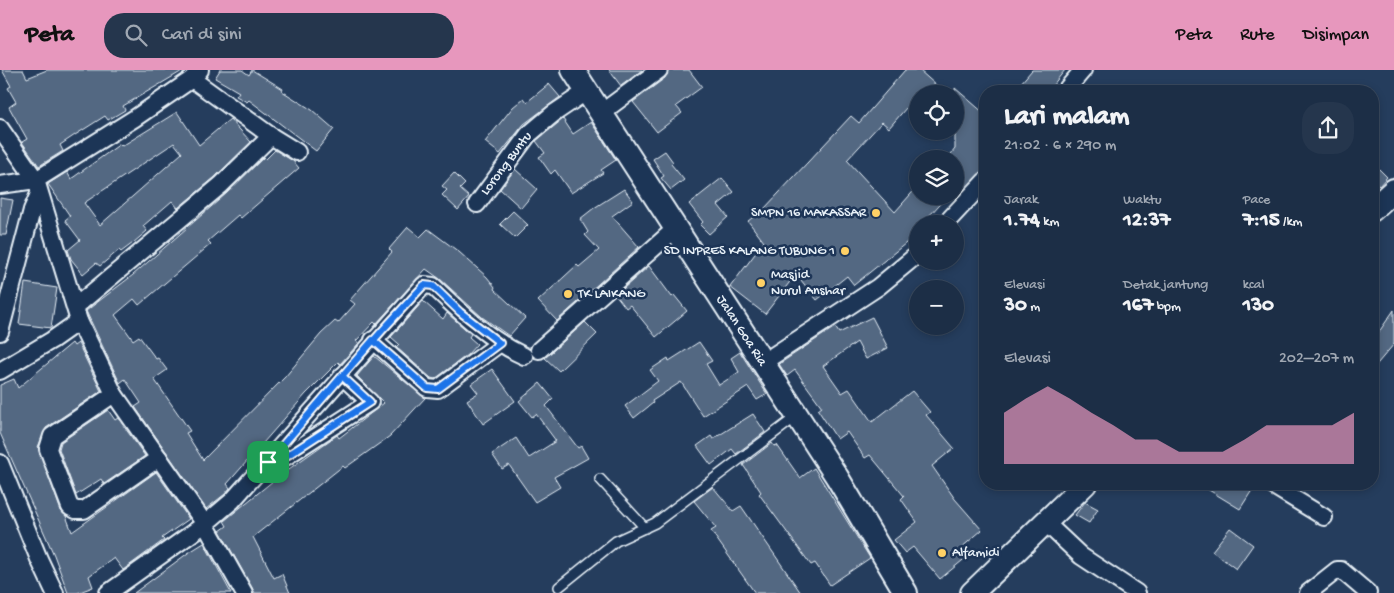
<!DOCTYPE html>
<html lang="id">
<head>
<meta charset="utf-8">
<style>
	:root { --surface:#1c2e46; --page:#25364d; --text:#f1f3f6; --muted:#a0a8b3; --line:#3a4a5f; --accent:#e797bd }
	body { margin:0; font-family:"Gochi Hand",sans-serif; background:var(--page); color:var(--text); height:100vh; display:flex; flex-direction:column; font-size:19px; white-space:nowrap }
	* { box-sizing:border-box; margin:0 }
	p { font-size:16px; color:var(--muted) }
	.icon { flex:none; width:28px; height:28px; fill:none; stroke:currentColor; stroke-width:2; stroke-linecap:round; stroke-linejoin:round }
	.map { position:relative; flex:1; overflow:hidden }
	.panel { position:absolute; left:979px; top:15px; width:400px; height:405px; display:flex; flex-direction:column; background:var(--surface); border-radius:20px; box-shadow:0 2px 8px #0003,0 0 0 1px var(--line) }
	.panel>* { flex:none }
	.tools { position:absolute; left:909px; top:15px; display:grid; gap:10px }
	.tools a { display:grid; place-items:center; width:55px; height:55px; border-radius:50%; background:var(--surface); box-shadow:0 2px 8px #0003,0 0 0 1px var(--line); font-size:25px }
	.pin { position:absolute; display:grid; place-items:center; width:42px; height:42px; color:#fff; margin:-21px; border-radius:10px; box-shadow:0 2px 8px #0006 }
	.round { display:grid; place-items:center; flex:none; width:52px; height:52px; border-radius:20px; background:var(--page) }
	.overview { display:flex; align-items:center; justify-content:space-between; height:85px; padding:0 25px }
	h1 { font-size:28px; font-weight:700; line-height:38px }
	.metrics { display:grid; grid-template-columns:repeat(3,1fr); gap:8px; height:85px; padding:5px 25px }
	.metrics div { display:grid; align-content:center }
	.metrics b { font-size:21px; font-weight:700 }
	.metrics small { font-size:14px; font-weight:400 }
	.metrics p { font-size:14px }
	.chart { height:140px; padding:10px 25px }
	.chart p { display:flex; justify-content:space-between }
	.chart svg { width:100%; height:90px; margin-top:5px; fill:var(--accent); opacity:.7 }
	header { display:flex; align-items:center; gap:30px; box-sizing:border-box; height:70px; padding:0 25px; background:var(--accent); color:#111 }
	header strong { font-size:24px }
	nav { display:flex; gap:28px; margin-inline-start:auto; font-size:18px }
	.search { width:350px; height:45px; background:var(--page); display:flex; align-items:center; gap:12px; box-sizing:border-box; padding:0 18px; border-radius:20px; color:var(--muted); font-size:19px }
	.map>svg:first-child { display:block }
	.building { fill:#536782; stroke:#e8f1f8; fill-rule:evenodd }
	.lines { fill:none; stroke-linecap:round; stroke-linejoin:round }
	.service-casing { stroke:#e8f1f8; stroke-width:12 }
	.minor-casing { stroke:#e8f1f8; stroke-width:20 }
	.secondary-casing { stroke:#e8f1f8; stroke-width:26 }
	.service { stroke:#1d3557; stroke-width:9 }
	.minor { stroke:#1d3557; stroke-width:16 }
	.secondary { stroke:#1d3557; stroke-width:22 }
	.route-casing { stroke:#fff; stroke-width:10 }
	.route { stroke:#1a73e8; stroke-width:6 }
	.poi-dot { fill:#ffd166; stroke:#1d3557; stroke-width:2 }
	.labels { text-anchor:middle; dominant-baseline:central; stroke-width:5; stroke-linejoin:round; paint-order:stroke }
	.street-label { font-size:14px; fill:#e8f1f8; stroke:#1d3557 }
	.poi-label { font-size:14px; fill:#e8f1f8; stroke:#1d3557; text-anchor:start }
</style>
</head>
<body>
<header>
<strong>Peta</strong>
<div class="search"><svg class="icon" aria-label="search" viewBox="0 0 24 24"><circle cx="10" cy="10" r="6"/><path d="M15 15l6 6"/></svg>Cari di sini</div>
<nav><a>Peta</a><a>Rute</a><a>Disimpan</a></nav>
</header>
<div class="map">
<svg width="1394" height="523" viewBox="0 0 1394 523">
	<rect width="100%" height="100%" fill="#253d5d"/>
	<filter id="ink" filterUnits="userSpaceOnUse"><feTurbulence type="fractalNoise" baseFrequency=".02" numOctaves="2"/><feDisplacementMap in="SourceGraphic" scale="10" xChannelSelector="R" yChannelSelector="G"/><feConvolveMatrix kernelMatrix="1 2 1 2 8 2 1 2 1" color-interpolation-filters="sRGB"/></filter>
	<g filter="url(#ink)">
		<!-- building -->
		<g class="building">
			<polygon points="2,0 23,0 27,8 47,0 184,0 123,36 125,40 108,50 105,46 75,65 60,75 63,81 39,96 22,72 27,69 9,37 16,32 8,18 11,16"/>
			<polygon points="220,0 242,0 249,5 252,0 283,19 282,21 312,40 334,59 316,81 249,30 247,32 236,26 239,22 215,8"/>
			<polygon points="609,0 642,0 621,16"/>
			<polygon points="669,0 689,0 702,17 676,36 682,43 657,62 633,32 665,8"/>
			<polygon points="905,0 919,0 946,24 918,24 889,58 882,52 847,90 895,142 918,116 918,126 947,126 922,154 918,154 918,159 914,163 916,165 854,215 847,206 817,230 796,204 765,244 730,217 764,172 748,151 764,139 851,46 859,53"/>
			<polygon points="1032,0 1065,0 1048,21 1014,21"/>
			<polygon points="549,14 560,27 524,54 500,84 485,72 513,37 524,28 527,32"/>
			<polygon points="955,18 985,44 985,99 955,129 955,89 947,89 955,79"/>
			<path d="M177 42 199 75 230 49 251 72 214 108 178 138 172 131 143 156 147 161 133 173 121 182 119 180 100 196 96 193 83 204 71 189 68 180 80 170 65 150 70 146 48 114 67 102 71 109 120 74 122 76ZM174 73 182 83 100 155 84 133Z"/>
			<polygon points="563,49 573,64 591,52 616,90 601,100 603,103 571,123 555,100 551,104 539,87 545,83 536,71"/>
			<polygon points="275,80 293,91 299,98 241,148 238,145 208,171 211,174 139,235 134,229 115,245 133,270 139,266 156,289 158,288 167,300 154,309 190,361 186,363 203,390 285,307 321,264 335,251 338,253 355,234 350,230 392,182 389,179 408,157 420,167 428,159 459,182 487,207 495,217 494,219 525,248 509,266 482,247 440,209 426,199 376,254 374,252 356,271 359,273 340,294 338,292 306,324 227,414 230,418 225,424 206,439 135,337 141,333 125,309 120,313 118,309 86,241 133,205 227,123 264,87 266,89"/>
			<polygon points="665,81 673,92 671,94 684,110 671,120 661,108 664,106 653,89"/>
			<polygon points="1372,92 1387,107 1379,116 1372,109"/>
			<polygon points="515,99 537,119 521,138 500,119"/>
			<polygon points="454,103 465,114 460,119 469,127 458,140 442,125 447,120 442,116"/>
			<polygon points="722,108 734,122 718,135 728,147 709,164 700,155 703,152 689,134"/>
			<polygon points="624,119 633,131 612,146 639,177 557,251 538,231 577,195 579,197 599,180 585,165 588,162 580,149 594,138"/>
			<polygon points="0,128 13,130 6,165 0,165"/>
			<polygon points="513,141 528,155 515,168 500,154"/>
			<polygon points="649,196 672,227 674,225 687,241 656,267 630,235 626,238 616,225"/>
			<polygon points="25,213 57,218 51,258 19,254"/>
			<polygon points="423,231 443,249 447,243 471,264 469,267 477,274 467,285 435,309 431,308 396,277 399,274 391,267"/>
			<polygon points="1394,240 1394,274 1372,300 1372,272"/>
			<polygon points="872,247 888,278 866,289 857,272 823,296 842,323 849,319 872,352 912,321 930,342 926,345 954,378 932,396 955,429 982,460 961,478 968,486 940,509 913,477 905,483 894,470 917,452 901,429 904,426 870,385 865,388 847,362 837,369 818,340 822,337 795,300 787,306 779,294 835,257 839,263"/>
			<polygon points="585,252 597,264 559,301 545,288"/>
			<polygon points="699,272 712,291 706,294 719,315 739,302 731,288 740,282 767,324 757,330 748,317 703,346 681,312 652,331 653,333 634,348 625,336 658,311 650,300 668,288 669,291"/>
			<polygon points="72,273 74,276 78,273 101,321 46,358 38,377 61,441 66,446 72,462 156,402 189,449 162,468 164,470 123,500 114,488 89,506 93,517 77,523 68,523 54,485 0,363 0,315 14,309 18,318"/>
			<polygon points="374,286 425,328 390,366 345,398 343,396 253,467 274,508 282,504 290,523 255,523 220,461 227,456 224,451 279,406 337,365 339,368 384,333 357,306"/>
			<polygon points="492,299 515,331 483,354 467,330 478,323 471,314"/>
			<polygon points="540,313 553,329 546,336 578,378 581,376 588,388 554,407 560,417 535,432 509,395 502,399 492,384 516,368 529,388 556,371 536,344 532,347 519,331"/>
			<polygon points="108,340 115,350 118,348 145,386 104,414 101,409 76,425 59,379 61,372"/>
			<polygon points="753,344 765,362 736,384 732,379 711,395 697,376 711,366 713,369"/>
			<polygon points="772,373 774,376 777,375 800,408 814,398 870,488 830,515 815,493 811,495 759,424 761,422 743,395"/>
			<polygon points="1199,414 1256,414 1240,439"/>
			<polygon points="713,417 733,441 741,436 801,523 755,523 711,461 716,458 694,431"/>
			<polygon points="1085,432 1098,439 1089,453 1075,445"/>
			<polygon points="1230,458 1253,475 1236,499 1212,481"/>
			<polygon points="204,473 231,523 134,523 188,483"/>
		</g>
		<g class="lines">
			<defs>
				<g id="service">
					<polyline points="600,409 645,458"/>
					<polyline points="559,517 616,471 655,453 797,346"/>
				</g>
				<g id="minor">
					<polyline points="1065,21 1083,0"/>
					<polyline points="601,43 659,0"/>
					<polyline points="0,58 36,110 79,251 114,324 205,454 244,523"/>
					<polyline points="271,66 297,82"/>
					<polyline points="0,115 36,110 135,48 192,9 200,0"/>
					<polyline points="477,134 528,65 553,44 587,21"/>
					<polyline points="945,154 985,111"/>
					<polyline points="75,237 221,115 271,66 192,9"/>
					<polyline points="0,262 32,140 39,124"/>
					<polyline points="373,270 427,318 438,319 500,273"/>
					<polyline points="539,280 675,159"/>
					<polyline points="762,293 878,217 918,184"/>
					<polyline points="0,301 52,270 79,251"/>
					<polyline points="114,324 52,366 48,379 70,437 76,440 84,440 159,388"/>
					<polyline points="270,392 285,387 370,332 342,306"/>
					<polyline points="0,393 39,489 55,523"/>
					<polyline points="1270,414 1324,447"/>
					<polyline points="1046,453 1081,486 1137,523"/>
					<path d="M108 523 205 454 232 431 424 215 433 216C460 242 489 270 524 286"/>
					<polyline points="1308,523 1337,500 1341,500 1368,523"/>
				</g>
				<g id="secondary">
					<polyline points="573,0 837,407 906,523"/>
					<polyline points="1372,140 1394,120"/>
					<polyline points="972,523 1085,414"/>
				</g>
			</defs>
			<!-- service casing -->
			<use href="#service" class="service-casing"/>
			<!-- minor casing -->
			<use href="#minor" class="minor-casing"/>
			<!-- secondary casing -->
			<use href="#secondary" class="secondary-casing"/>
			<!-- service -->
			<use href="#service" class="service"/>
			<!-- minor -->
			<use href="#minor" class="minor"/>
			<!-- secondary -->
			<use href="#secondary" class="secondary"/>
		</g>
	</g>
	<g class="lines" filter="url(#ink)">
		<defs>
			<path id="route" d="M268 392 373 270 427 318 438 319 500 273 460 242 433 216 424 215C396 245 369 275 342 306L370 332 285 387 268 392"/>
		</defs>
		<!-- route casing -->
		<use href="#route" class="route-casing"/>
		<!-- route -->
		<use href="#route" class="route"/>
	</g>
	<!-- markers -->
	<g class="poi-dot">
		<circle cx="876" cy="143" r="5"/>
		<circle cx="845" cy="181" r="5"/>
		<circle cx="761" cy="213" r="5"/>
		<circle cx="568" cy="224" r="5"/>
		<circle cx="942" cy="483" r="5"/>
	</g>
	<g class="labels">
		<!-- street labels -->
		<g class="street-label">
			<text transform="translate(507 94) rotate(-53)">Lorong Buntu</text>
			<text transform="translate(741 261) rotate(57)">Jalan Goa Ria</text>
		</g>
		<!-- poi labels -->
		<g class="poi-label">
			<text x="866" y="143" text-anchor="end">SMPN 16 MAKASSAR</text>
			<text x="835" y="181" text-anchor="end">SD INPRES KALANG TUBUNG 1</text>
			<text x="771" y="205">Masjid<tspan x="771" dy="16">Nurul Anshar</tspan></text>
			<text x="578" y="224">TK LAIKANG</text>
			<text x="952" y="483">Alfamidi</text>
		</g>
	</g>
</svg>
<div class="tools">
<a><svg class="icon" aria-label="locate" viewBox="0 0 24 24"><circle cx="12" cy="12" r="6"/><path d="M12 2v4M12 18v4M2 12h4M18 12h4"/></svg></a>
<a><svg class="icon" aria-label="layers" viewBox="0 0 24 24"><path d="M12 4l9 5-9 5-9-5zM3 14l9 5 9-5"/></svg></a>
<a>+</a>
<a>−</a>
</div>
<div class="pin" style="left:268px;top:392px;background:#1e9e55"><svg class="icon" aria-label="arrive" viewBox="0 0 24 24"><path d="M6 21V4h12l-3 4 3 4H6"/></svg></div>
<section class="panel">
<div class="overview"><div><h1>Lari malam</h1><p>21:02 · 6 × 290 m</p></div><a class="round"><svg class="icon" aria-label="share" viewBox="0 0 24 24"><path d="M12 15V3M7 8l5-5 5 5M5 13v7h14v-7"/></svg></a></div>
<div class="metrics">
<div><p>Jarak</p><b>1.74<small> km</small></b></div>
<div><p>Waktu</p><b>12:37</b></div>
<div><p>Pace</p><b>7:15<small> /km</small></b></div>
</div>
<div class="metrics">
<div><p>Elevasi</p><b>30<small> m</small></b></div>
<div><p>Detak jantung</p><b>167<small> bpm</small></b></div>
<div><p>kcal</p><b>130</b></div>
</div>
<div class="chart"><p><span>Elevasi</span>202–207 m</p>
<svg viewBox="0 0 160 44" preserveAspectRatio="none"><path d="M0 44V19L10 12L20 6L30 12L40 19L50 25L60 32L70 32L80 38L90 38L100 38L110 32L120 25L130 25L140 25L150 25L160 19V44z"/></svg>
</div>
</section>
</div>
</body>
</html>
